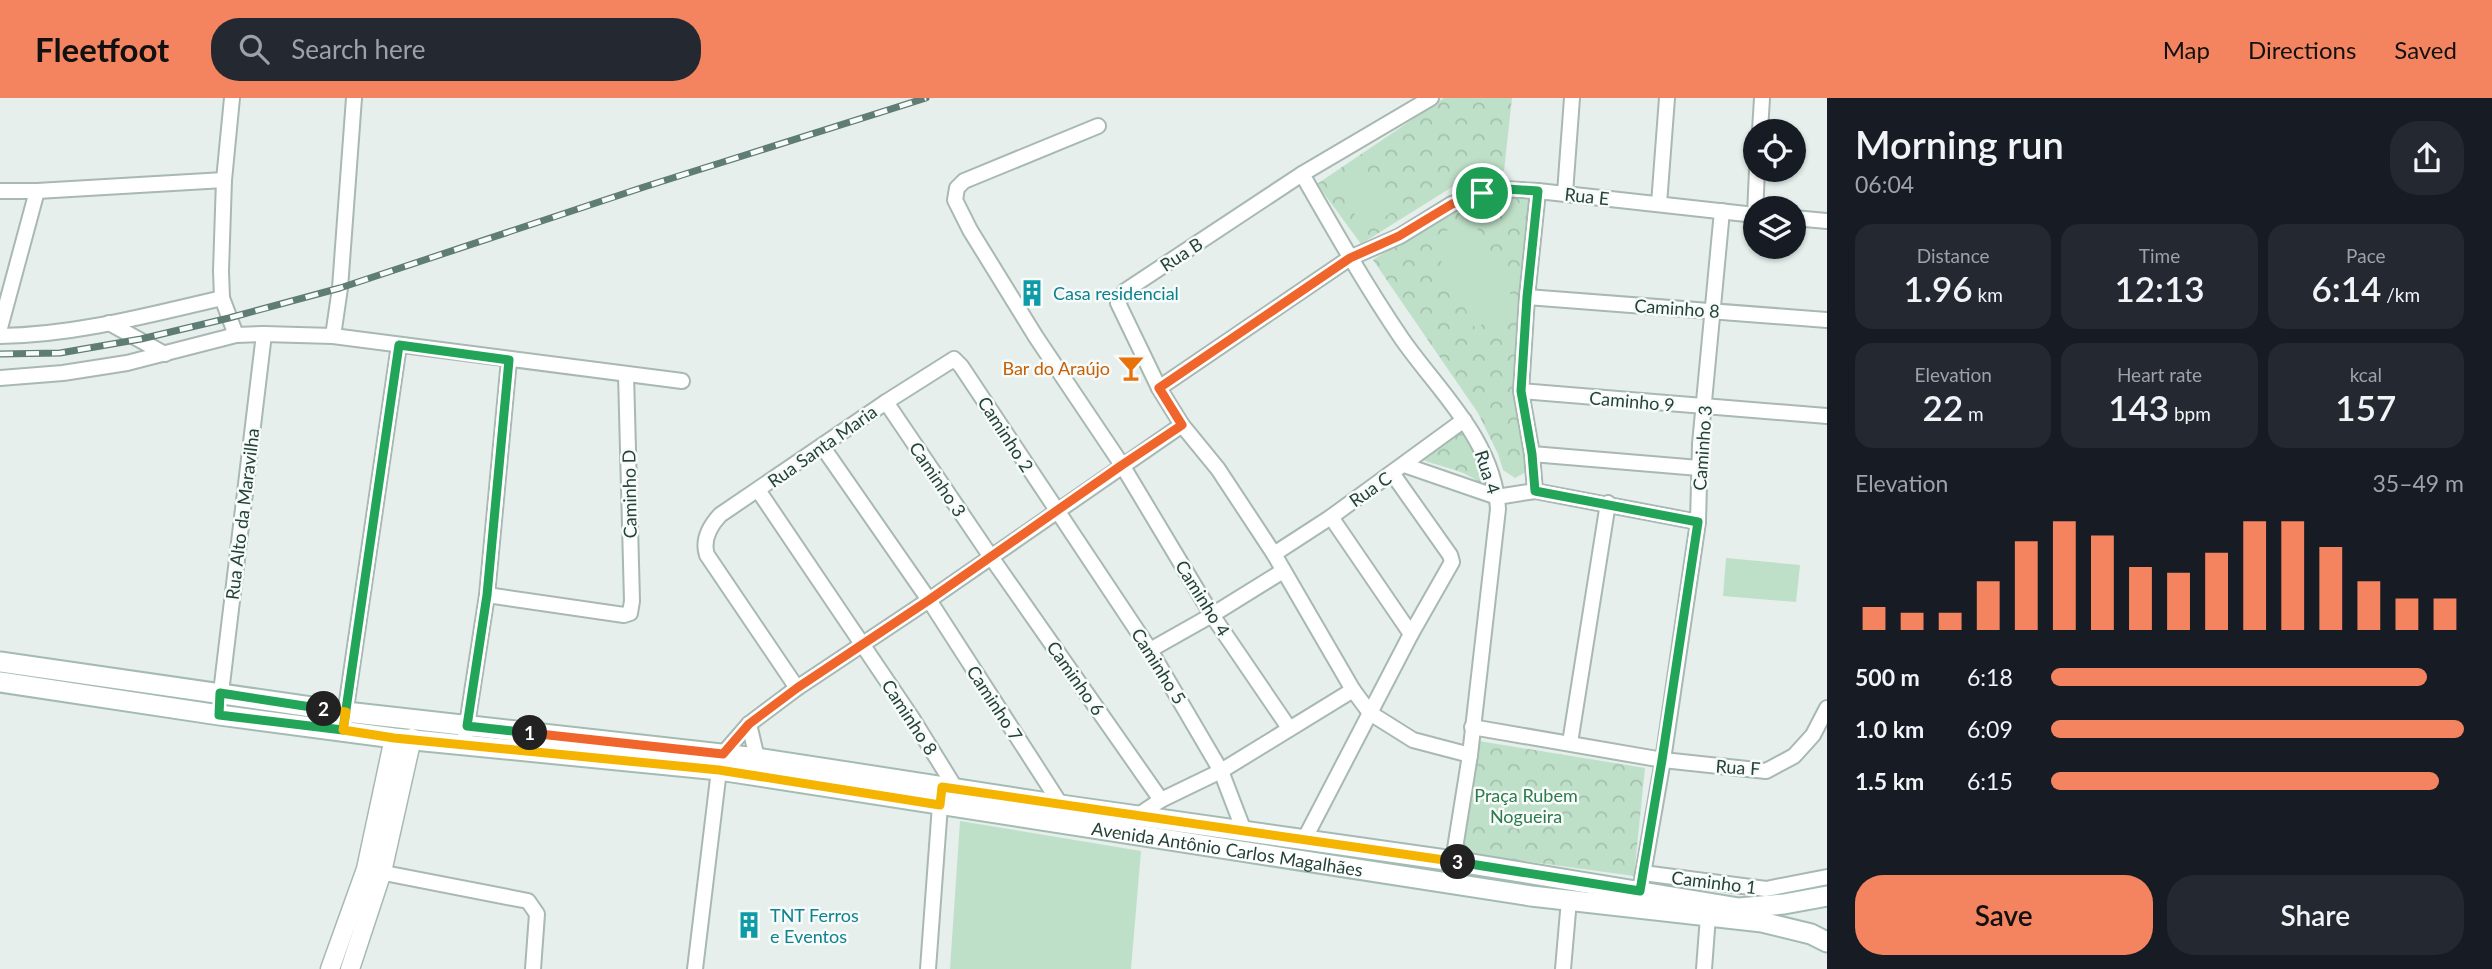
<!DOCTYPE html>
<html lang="en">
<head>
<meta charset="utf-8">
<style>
	:root { --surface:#171b24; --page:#242831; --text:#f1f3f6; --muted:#9ea1a6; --accent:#f4845f }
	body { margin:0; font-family:Lato,sans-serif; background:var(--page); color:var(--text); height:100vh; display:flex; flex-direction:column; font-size:26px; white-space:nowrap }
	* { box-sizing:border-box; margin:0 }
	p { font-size:23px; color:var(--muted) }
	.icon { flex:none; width:38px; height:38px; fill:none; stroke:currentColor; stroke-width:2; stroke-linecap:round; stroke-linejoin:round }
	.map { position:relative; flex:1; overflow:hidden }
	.side { display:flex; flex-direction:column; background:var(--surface); width:665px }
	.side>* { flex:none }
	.fabs { position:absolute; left:1743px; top:21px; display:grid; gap:14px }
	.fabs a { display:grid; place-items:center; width:63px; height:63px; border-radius:50%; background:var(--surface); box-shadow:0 2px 5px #0004; font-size:35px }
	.pin { position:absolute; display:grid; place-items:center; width:60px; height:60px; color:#fff; margin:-30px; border:4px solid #fff; border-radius:50%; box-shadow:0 2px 7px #0007 }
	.km { position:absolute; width:35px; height:35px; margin:-18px; border-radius:50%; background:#222; color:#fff; font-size:19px; line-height:35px; text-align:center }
	.round { display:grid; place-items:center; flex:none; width:74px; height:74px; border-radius:28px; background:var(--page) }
	.headline { display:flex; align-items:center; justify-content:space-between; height:119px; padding:0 28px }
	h1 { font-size:38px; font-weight:600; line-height:52px }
	.stats { display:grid; grid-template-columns:repeat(3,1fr); gap:10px; height:119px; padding:7px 28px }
	.stats div { display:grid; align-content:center; border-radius:18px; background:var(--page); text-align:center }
	.stats b { font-size:35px; font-weight:600 }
	.stats small { font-size:19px; font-weight:400 }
	.stats p { font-size:19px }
	.chart { height:196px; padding:14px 28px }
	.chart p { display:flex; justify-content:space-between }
	.chart svg { width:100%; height:126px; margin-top:7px; stroke:var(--accent); stroke-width:6 }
	.action { display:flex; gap:14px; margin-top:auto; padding:14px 28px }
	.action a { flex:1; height:80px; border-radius:28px; background:var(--accent); color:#111; font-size:28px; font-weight:600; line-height:80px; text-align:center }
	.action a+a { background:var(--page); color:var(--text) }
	ul { padding:0 28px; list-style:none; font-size:23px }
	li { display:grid; grid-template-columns:112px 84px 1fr; align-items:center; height:52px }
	li i { height:18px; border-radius:9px; background:var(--accent) }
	header { display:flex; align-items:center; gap:42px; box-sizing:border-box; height:98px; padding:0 35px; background:var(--accent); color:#111 }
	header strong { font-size:33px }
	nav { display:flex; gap:38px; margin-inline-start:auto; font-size:24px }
	.search { width:490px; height:63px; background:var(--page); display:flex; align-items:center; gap:18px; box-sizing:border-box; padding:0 24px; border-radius:28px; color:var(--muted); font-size:26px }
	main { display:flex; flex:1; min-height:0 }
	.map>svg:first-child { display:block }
	.park { fill:url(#park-crowns) }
	.pitch { fill:#bfe0c8 }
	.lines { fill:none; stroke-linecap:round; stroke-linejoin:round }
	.minor-casing { stroke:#a8b8b2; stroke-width:18 }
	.tertiary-casing { stroke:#a8b8b2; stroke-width:21 }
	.secondary-casing { stroke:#a4bbb3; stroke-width:23 }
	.minor { stroke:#fff; stroke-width:14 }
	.tertiary { stroke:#fff; stroke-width:18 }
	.secondary { stroke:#fff; stroke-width:19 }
	.rail-casing { stroke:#5f7d75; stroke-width:7 }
	.rail { stroke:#f7fbf9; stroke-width:4.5; stroke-dasharray:13; stroke-linecap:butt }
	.split-1-casing { stroke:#fff; stroke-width:14 }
	.split-2-casing { stroke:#fff; stroke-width:14 }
	.split-3-casing { stroke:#fff; stroke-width:14 }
	.split-4-casing { stroke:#fff; stroke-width:14 }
	.split-1 { stroke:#f0652b; stroke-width:9 }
	.split-2 { stroke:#22a559; stroke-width:9 }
	.split-3 { stroke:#f5b400; stroke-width:9 }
	.split-4 { stroke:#22a559; stroke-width:9 }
	.labels { text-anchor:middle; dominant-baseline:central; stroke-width:5; stroke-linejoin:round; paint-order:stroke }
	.street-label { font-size:18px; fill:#24423a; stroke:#f7fbf9 }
	.culture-label { font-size:18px; fill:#0d838f; stroke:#f7fbf9; text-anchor:start }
	.food-label { font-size:18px; fill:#c56008; stroke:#f7fbf9; text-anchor:end }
	.park-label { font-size:18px; fill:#2d7a4b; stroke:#f7fbf9 }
</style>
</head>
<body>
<header>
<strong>Fleetfoot</strong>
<div class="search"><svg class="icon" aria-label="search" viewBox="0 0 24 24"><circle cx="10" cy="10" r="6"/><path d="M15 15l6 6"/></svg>Search here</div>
<nav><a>Map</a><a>Directions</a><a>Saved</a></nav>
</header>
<main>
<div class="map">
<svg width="1827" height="871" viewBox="0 0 1827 871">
	<defs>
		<pattern id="park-crowns" width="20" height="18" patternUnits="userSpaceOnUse" patternTransform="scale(1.75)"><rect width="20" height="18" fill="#bfe0c8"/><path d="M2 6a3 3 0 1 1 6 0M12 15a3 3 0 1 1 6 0" fill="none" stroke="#a4c1ad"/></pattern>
	</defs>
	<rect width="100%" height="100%" fill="#e6efeb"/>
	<!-- park -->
	<g class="park">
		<polygon points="1444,0 1512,0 1504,73 1476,74 1361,146 1317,86"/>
		<polygon points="1501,95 1529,99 1522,187 1528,373 1515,380 1503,372 1498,356 1478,315 1373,162 1448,113"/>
		<path d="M1472 325 1490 386C1481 388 1477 382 1469 378 1455 370 1436 368 1421 361Z"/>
		<polygon points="1473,642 1645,670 1634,778 1459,754"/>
	</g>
	<!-- pitch -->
	<g class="pitch">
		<polygon points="1362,71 1393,113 1367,133 1336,90"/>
		<polygon points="1472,120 1517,209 1475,230 1430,141"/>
		<polygon points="1726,460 1800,467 1796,504 1723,498"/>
		<polygon points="960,723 1141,753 1131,871 950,871"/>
	</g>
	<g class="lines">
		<defs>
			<g id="minor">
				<polyline points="232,0 224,82 221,173 222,200 236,237"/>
				<polyline points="1431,0 1302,76 1125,193 1118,205 1159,290 1182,327 1218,371 1274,456 1353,592 1370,615 1413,642 1470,657"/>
				<polyline points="1098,28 964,83 957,90 955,102 970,132 1036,239 1122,367 1212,517 1289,630"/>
				<polyline points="1760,33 1762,0"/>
				<path d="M1302 76C1334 132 1366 188 1402 241 1439 294 1494 342 1498 411L1470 657 1453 763"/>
				<polyline points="0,93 37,93 224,82"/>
				<polyline points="1565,95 1572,0"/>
				<polyline points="1659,106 1667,0"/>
				<polyline points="1755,117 1757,72"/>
				<polyline points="1794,120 1827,123"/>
				<polyline points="1527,199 1827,222"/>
				<polyline points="109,225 165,256"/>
				<polyline points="0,230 37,93"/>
				<path d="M0 238C75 237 149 217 222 200"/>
				<polyline points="333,238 340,190 354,0"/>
				<polyline points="0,280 63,275 127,265 236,237 264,236 333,238 682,283"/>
				<polyline points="1159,290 1350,160 1400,138 1452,106 1482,95 1505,91 1538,93 1755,117"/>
				<polyline points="1521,293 1827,318"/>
				<polyline points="886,304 991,459 1161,702"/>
				<polyline points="822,348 929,502 1061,707"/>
				<polyline points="1532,356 1699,370"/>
				<polyline points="1404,367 1497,399 1535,393 1698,424"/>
				<polyline points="758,392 912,620 956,691"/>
				<polyline points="1535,393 1532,356 1521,293 1527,199 1538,93"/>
				<polyline points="1331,419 1411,536"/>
				<polyline points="1274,456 1331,419 1464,322"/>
				<polyline points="487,497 624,517 630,515 632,503 626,276"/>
				<polyline points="1150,552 1212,517 1283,473"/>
				<path d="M797 590 707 457C702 442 710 428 720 417L886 304 954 261 961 268 1150 552 1221 673 1244 733"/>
				<polyline points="220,603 264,236"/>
				<polyline points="344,624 399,247"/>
				<polyline points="749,626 757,660"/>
				<polyline points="1472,629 1663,662 1766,673 1794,658 1813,637 1827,610"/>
				<polyline points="1570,645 1608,405"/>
				<polyline points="464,646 487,497 509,262"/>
				<polyline points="723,656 749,626 797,590 929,502 1182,327"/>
				<polyline points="1137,718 1161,702 1221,673 1353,592"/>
				<polyline points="1304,742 1411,536 1452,464 1450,457 1392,375"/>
				<polyline points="374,773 528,803 537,816 533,871"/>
				<polyline points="1643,775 1766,791 1827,779"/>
				<polyline points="1640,793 1663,662 1698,424 1700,346 1722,113"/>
				<polyline points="695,871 719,672"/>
				<polyline points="928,871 940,707"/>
				<polyline points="1563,871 1569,802"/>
				<polyline points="1704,871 1708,818"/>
			</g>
			<g id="tertiary">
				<polyline points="330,871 366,771 394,640"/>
				<polyline points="350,871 382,774 412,640"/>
			</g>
			<g id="secondary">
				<polyline points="0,564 346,614 757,660 1061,707 1453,763 1739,810 1784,806 1827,798"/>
				<path id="s1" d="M0 584 219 617 394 640 719 672 1531 798 1762 824 1811 836 1827 844"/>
			</g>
		</defs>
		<!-- minor casing -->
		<use href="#minor" class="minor-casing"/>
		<!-- tertiary casing -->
		<use href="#tertiary" class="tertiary-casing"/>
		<!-- secondary casing -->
		<use href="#secondary" class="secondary-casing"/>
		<!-- minor -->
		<use href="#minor" class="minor"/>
		<!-- tertiary -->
		<use href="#tertiary" class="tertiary"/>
		<!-- secondary -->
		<use href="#secondary" class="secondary"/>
		<defs>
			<polyline id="rail" points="0,256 60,255 141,241 229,220 340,190 644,89 926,0"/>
		</defs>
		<!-- rail casing -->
		<use href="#rail" class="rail-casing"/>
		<!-- rail -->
		<use href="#rail" class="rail"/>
	</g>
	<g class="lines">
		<defs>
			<polyline id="split-1" points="530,635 723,656 749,626 797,590 929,502 1122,367 1182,327 1159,290 1350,160 1399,138 1452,106 1482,95"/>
			<polyline id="split-2" points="324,611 220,595 219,617 343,632 399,247 509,262 487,497 467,628 530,635"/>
			<polyline id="split-3" points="324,611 346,614 343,632 394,640 719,672 940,707 942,689 1458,764"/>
			<polyline id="split-4" points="1458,764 1640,793 1662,662 1698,424 1535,393 1532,356 1521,293 1527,199 1538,93 1506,91 1482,95"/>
		</defs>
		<!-- split-1 casing -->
		<use href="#split-1" class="split-1-casing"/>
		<!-- split-2 casing -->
		<use href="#split-2" class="split-2-casing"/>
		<!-- split-3 casing -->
		<use href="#split-3" class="split-3-casing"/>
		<!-- split-4 casing -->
		<use href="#split-4" class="split-4-casing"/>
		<!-- split-1 -->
		<use href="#split-1" class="split-1"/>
		<!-- split-2 -->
		<use href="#split-2" class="split-2"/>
		<!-- split-3 -->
		<use href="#split-3" class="split-3"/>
		<!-- split-4 -->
		<use href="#split-4" class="split-4"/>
	</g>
	<!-- icons -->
	<defs>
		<symbol id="building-bare" viewBox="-9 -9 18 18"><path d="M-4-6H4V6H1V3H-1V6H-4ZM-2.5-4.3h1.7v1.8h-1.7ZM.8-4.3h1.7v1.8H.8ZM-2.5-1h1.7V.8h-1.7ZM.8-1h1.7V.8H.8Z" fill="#0f9aa8" stroke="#f7fbf9" stroke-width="2.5" paint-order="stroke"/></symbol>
		<symbol id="bar-bare" viewBox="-9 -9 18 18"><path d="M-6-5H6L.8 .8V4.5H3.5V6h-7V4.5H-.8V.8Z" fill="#e8710a" stroke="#f7fbf9" stroke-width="2.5" paint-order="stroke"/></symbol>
	</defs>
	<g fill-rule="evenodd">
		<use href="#building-bare" x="1013" y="176" width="38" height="38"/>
		<use href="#bar-bare" x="1112" y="251" width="38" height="38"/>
		<use href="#building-bare" x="730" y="808" width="38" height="38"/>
	</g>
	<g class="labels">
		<!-- street labels -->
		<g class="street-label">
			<text transform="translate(1587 98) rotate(6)">Rua E</text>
			<text transform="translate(1181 156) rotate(-33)">Rua B</text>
			<text transform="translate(1677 210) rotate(4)">Caminho 8</text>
			<text transform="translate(1632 303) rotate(5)">Caminho 9</text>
			<text transform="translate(1006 336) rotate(57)">Caminho 2</text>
			<text transform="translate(822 348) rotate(-35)">Rua Santa Maria</text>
			<text transform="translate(1702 350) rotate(-86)">Caminho 3</text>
			<text transform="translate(1488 374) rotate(72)">Rua 4</text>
			<text transform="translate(938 381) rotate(56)">Caminho 3</text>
			<text transform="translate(1370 391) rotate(-35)">Rua C</text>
			<text transform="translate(629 396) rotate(-91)">Caminho D</text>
			<text transform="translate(242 416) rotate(-83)">Rua Alto da Maravilha</text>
			<text transform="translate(1203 500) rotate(58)">Caminho 4</text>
			<text transform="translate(1159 568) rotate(58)">Caminho 5</text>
			<text transform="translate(1076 580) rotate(55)">Caminho 6</text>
			<text transform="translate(995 605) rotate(57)">Caminho 7</text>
			<text transform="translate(910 619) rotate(57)">Caminho 8</text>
			<text transform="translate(1738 669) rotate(4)">Rua F</text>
			<text stroke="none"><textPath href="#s1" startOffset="1239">Avenida Antônio Carlos Magalhães</textPath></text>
			<text transform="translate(1714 784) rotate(7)">Caminho 1</text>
		</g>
		<!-- culture labels -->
		<g class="culture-label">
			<text x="1053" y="195">Casa residencial</text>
			<text x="770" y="817">TNT Ferros<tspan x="770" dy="21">e Eventos</tspan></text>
		</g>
		<!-- food labels -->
		<g class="food-label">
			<text x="1110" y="270">Bar do Araújo</text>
		</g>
		<!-- park labels -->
		<g class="park-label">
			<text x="1526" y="697">Praça Rubem<tspan x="1526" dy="21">Nogueira</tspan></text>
		</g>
	</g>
</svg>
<div class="fabs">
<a><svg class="icon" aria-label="locate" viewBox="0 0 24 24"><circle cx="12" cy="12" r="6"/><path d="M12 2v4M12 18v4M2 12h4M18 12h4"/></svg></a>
<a><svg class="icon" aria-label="layers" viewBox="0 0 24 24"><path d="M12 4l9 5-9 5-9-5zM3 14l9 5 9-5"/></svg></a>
</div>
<div class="pin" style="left:1482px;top:95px;background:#1e9e55"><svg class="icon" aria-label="arrive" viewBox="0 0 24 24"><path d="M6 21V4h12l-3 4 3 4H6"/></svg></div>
<b class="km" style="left:530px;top:635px">1</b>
<b class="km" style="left:324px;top:611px">2</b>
<b class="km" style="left:1458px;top:764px">3</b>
</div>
<section class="side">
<div class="headline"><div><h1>Morning run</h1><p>06:04</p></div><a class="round"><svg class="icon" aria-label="share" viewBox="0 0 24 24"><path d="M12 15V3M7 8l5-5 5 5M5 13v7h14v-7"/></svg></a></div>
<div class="stats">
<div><p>Distance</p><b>1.96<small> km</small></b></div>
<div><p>Time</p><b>12:13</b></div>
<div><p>Pace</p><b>6:14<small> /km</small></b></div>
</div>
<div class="stats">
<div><p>Elevation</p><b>22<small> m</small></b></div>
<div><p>Heart rate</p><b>143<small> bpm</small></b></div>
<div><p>kcal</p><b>157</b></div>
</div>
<div class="chart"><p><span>Elevation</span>35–49 m</p>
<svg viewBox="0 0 160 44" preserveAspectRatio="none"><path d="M5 44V36M15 44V38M25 44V38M35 44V27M45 44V13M55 44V6M65 44V11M75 44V22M85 44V24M95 44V17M105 44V6M115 44V6M125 44V15M135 44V27M145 44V33M155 44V33"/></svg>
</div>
<ul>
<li><b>500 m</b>6:18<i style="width:91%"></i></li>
<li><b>1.0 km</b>6:09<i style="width:100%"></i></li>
<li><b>1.5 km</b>6:15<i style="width:94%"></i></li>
</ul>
<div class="action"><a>Save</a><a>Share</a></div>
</section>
</main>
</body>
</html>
